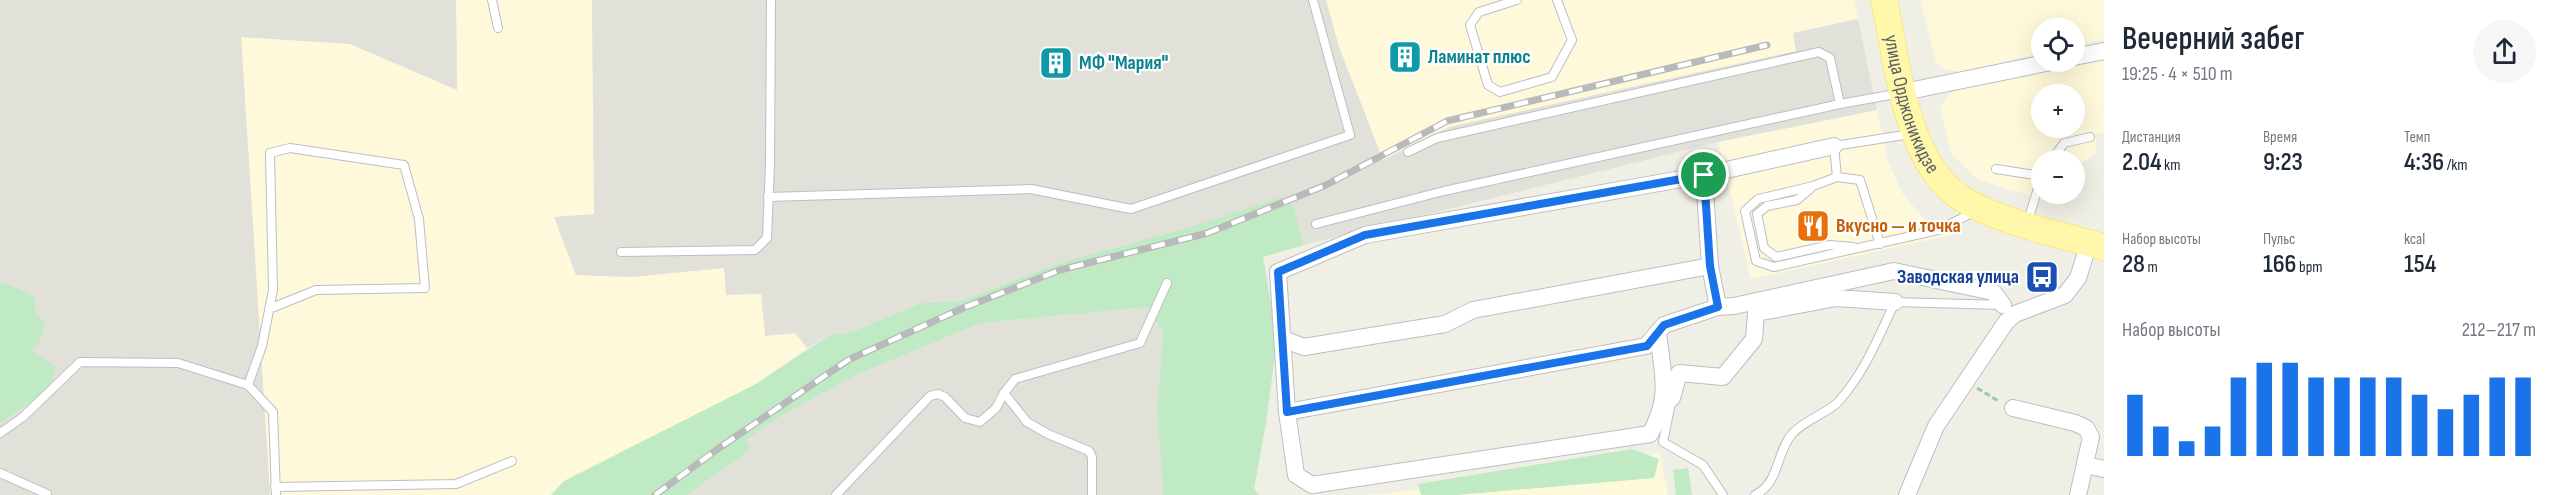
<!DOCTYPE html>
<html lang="ru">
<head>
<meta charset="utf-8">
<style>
	:root { --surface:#fff; --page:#f6f6f7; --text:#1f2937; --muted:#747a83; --accent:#1a73e8 }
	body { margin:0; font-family:"Sofia Sans Condensed",sans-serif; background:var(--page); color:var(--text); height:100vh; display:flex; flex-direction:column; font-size:22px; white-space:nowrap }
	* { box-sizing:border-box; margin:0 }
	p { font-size:20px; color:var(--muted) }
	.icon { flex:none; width:33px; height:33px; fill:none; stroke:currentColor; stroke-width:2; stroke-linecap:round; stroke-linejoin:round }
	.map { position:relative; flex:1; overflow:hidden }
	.side { display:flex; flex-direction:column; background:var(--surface); width:450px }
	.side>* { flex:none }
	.tools { position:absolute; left:2031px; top:18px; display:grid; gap:12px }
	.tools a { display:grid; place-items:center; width:54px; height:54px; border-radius:50%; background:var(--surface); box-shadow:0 6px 24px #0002; font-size:30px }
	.pin { position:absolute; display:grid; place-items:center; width:51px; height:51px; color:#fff; margin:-26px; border:3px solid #fff; border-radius:50%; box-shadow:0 2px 6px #0007 }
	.round { display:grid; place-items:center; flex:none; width:63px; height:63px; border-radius:32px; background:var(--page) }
	.headline { display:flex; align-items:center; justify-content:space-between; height:102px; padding:0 18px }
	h1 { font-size:33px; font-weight:600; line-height:45px }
	.stats { display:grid; grid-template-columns:repeat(3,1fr); gap:9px; height:102px; padding:6px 18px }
	.stats div { display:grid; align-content:center }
	.stats b { font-size:26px; font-weight:600 }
	.stats small { font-size:16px; font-weight:400 }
	.stats p { font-size:16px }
	.chart { height:168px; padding:12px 18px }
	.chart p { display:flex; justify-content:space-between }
	.chart svg { width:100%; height:108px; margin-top:6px; stroke:var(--accent); stroke-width:6 }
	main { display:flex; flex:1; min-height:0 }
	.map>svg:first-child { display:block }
	.commercial { fill:#fff9db; fill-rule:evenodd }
	.industrial { fill:#e1e0d9 }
	.green { fill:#c0eac3 }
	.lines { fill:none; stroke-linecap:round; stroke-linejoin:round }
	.service-casing { stroke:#bdbec5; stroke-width:10 }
	.minor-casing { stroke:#bdbec5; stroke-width:18 }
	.primary-casing { stroke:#feda51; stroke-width:27 }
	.path { stroke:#97ccaa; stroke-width:3; stroke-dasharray:6 3; stroke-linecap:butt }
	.service { stroke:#fff; stroke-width:8 }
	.minor { stroke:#fff; stroke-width:16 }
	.primary { stroke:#fff8ab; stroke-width:26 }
	.rail-casing { stroke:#b8b9ba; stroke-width:7 }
	.rail { stroke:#fff; stroke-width:4.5; stroke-dasharray:14; stroke-linecap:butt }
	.route-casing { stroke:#fff; stroke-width:12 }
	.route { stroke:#1a73e8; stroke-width:8 }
	.labels { text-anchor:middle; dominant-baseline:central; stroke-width:4.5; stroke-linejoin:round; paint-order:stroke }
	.culture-label { font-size:20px; font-weight:bold; fill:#0d838f; stroke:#fff; text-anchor:start }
	.street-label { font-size:20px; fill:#5d6067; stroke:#fff }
	.food-label { font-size:20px; font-weight:bold; fill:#c56008; stroke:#fff; text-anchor:start }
	.transit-label { font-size:20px; font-weight:bold; fill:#164399; stroke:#fff; text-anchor:end }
</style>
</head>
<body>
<main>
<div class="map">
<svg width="2104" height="495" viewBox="0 0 2104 495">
	<rect width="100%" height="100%" fill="#f0efe5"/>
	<!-- commercial -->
	<g class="commercial">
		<polygon points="456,0 592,0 594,215 555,217 576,275 631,277 724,268 761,294 807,348 754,385 564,481 551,495 270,495 241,37 350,44 457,89"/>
		<polygon points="1326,0 1854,0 1858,19 1793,33 1797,51 1449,127 1383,160 1339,47"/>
		<polygon points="1920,0 2104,0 2104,39 2075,46 2074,28 2042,28 2041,53 1960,72 1945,69 1936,62"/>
		<path d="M2104 60V132L2096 135V154L2075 167 2074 160H2042V194H2052L2050 202 1979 180 1951 153 1940 108 1949 94 1958 89ZM2042 94H2074V128H2042Z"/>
		<polygon points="1877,110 1888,161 1902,193 1925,220 1950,235 1751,279 1718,142"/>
		<polygon points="1660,453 1668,495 1358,495 1386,494"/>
	</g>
	<!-- industrial -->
	<g class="industrial">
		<polygon points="0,0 456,0 457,90 350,44 241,37 270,495 0,495"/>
		<polygon points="592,0 1326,0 1339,47 1383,160 1449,127 1796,51 1793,33 1858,19 1877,110 1718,142 1304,245 1293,206 1282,197 1204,223 1060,263 961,301 922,303 849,333 830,335 807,348 796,333 765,336 761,294 726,295 724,268 631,277 576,275 554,217 594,214"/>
		<polygon points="1147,307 1163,332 1157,409 1163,495 687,495 749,450 746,440 779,417 856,375 981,323"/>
	</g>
	<!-- green -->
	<g class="green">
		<polygon points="1282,197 1293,206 1304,245 1263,257 1277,340 1266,423 1254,489 1259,495 1163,495 1157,409 1163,332 1147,307 981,323 856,375 779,417 746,440 750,450 687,495 551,495 564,481 754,385 830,335 849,333 922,303 961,301 1060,263 1204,223"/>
		<polygon points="0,283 9,285 34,296 36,314 46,324 38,344 32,351 56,367 49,390 0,423"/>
		<polygon points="1632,449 1659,459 1654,478 1457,495 1421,495 1418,484"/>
		<polygon points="1688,468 1692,495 1676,495 1673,470"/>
	</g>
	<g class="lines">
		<defs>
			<g id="service">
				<polyline points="492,0 498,28"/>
				<polyline points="1517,0 1479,12 1470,25 1488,85 1500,92 1552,77 1572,40 1557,0"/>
				<polyline points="1408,152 1437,138 1819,52 1830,58 1840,104"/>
				<polyline points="2052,160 2064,143 2090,137"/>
				<polyline points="1996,169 2041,176"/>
				<polyline points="1837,177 1834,146 1911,134"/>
				<polyline points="1810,189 1797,200 1767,206 1757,214 1764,248 1776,257 1830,245 1853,247"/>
				<polyline points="768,197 1031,189 1131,209 1350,135 1313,0"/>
				<polyline points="1316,224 1444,191 1840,104 1901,93"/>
				<polyline points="2027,224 2042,175"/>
				<polyline points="1880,244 1860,180 1837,177 1813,186 1758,199 1745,211 1756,261 1774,267 1938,230 1976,211"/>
				<polyline points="621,252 755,250 767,238 770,164 771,0"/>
				<polyline points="248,385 262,346 273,290 270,153 290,148 404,165 419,219 425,288 316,290 269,309"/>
				<polyline points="1004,393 1027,422 1048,434 1089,451 1092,457 1092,495"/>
				<polyline points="1672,398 1663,442 1703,465 1723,495"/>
				<polyline points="0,433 23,417 80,362 178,363 248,385 273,412 276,495"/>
				<polyline points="0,473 47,494"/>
				<polyline points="275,487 456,484 512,461"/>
				<polyline points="836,495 930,396 938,394 945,397 965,418 980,422 996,408 1004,393 1015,379 1140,343 1167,283"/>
				<path d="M1755 495C1780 483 1776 452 1792 434 1804 420 1828 413 1838 402 1864 374 1879 336 1895 302L2003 305"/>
			</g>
			<g id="minor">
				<polyline points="2074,57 2104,51"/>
				<polyline points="1904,92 2051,62"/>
				<polyline points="1834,146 1704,175 1365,235 1278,272 1287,412 1646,346 1664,325 1718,307 1734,306 1894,271 1993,292 2003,305"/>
				<polyline points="1710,266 1718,307"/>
				<polyline points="1283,339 1304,347 1445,324 1473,310 1710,266 1704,175"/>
				<polyline points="1672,398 1679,373 1723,377 1754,339 1756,313 1836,298 1895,302"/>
				<polyline points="2013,408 2075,423 2086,428 2091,437 2078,495"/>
				<path d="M1287 412 1296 475 1312 485 1650 434C1672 395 1662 374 1658 332"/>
				<polyline points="2086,465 2104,469"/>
				<polyline points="1907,495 1936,426 2006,322 2015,314 2065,295 2078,278 2089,243"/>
			</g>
			<g id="primary">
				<path id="s1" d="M1884 0C1897 61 1905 158 1958 196 1994 221 2061 235 2104 247"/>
			</g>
		</defs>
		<!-- service casing -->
		<use href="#service" class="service-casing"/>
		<!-- minor casing -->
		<use href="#minor" class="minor-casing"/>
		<!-- primary casing -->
		<use href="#primary" class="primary-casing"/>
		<!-- path -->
		<polyline class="path" points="1977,388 2000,402"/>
		<!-- service -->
		<use href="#service" class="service"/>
		<!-- minor -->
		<use href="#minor" class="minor"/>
		<!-- primary -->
		<use href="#primary" class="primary"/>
		<defs>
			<polyline id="rail" points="655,495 719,448 848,360 963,308 1060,270 1208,233 1326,185 1447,121 1767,45"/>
		</defs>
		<!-- rail casing -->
		<use href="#rail" class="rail-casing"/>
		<!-- rail -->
		<use href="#rail" class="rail"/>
	</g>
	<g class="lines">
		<defs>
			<polygon id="route" points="1704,175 1710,266 1718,307 1664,325 1647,346 1287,412 1278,272 1365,235"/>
		</defs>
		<!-- route casing -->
		<use href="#route" class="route-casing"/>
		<!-- route -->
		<use href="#route" class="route"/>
	</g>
	<!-- icons -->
	<defs>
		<symbol id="building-square" viewBox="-11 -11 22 22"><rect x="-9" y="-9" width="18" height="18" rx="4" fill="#0f9aa8" stroke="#fff"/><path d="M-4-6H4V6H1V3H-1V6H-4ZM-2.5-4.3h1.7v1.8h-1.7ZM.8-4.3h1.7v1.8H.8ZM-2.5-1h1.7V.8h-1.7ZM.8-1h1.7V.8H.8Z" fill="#fff"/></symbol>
		<symbol id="restaurant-square" viewBox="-11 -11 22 22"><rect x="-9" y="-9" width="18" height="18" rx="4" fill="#e8710a" stroke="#fff"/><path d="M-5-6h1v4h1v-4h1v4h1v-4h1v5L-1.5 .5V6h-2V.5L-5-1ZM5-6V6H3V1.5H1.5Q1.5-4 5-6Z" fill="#fff"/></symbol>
		<symbol id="bus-square" viewBox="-11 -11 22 22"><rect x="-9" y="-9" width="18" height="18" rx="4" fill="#1a4fb4" stroke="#fff"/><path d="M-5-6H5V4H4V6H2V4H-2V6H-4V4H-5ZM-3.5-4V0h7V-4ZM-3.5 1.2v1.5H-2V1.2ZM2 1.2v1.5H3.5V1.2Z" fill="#fff"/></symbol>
	</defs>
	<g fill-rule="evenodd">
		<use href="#building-square" x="1386" y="38" width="38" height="38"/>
		<use href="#building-square" x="1037" y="44" width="38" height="38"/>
		<use href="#restaurant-square" x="1794" y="207" width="38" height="38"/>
		<use href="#bus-square" x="2023" y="258" width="38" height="38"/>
	</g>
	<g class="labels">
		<!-- culture labels -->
		<g class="culture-label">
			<text x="1428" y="57">Ламинат плюс</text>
			<text x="1079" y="63">МФ "Мария"</text>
		</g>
		<!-- street labels -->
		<g class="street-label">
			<text stroke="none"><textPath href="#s1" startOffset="108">улица Орджоникидзе</textPath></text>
		</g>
		<!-- food labels -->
		<g class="food-label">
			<text x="1836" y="226">Вкусно — и точка</text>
		</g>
		<!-- transit labels -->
		<g class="transit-label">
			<text x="2019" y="277">Заводская улица</text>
		</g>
	</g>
</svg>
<div class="tools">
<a><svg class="icon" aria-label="locate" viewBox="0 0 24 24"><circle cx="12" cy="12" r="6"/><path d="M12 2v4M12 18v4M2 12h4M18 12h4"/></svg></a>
<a>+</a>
<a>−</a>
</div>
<div class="pin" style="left:1704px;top:175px;background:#1e9e55"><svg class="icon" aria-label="arrive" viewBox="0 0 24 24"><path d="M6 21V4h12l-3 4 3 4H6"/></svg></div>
</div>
<section class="side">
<div class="headline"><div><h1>Вечерний забег</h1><p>19:25 · 4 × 510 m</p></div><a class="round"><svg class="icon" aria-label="share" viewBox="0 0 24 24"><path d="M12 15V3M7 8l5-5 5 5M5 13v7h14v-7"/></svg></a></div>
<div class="stats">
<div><p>Дистанция</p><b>2.04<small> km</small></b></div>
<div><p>Время</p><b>9:23</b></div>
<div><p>Темп</p><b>4:36<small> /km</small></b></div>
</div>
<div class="stats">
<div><p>Набор высоты</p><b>28<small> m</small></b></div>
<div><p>Пульс</p><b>166<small> bpm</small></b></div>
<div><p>kcal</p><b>154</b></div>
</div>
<div class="chart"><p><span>Набор высоты</span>212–217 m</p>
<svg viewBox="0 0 160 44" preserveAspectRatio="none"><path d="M5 44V19M15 44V32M25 44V38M35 44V32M45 44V12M55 44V6M65 44V6M75 44V12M85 44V12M95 44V12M105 44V12M115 44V19M125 44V25M135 44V19M145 44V12M155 44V12"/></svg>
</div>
</section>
</main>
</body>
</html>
